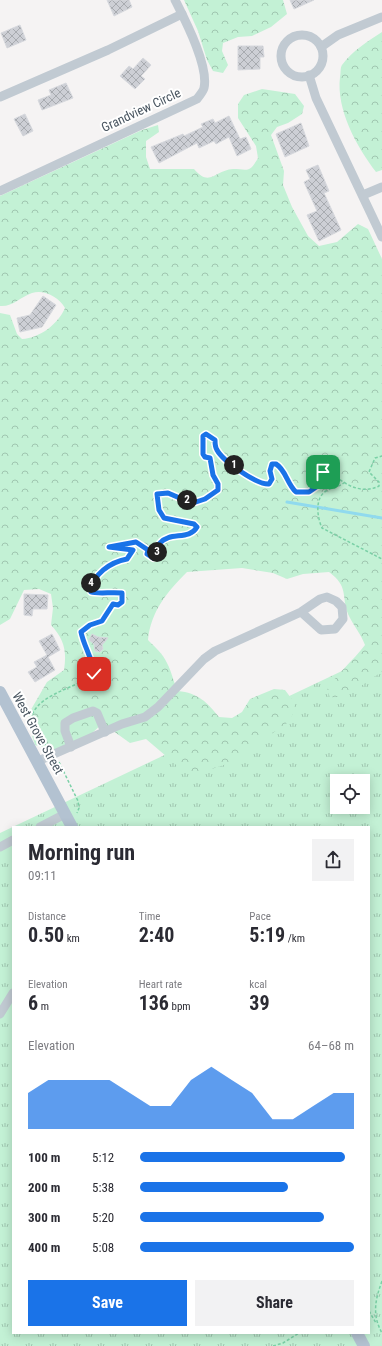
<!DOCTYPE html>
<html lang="en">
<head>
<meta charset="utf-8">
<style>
	:root { --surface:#fff; --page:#f2f2f3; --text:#2b2b33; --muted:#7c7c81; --accent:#1a73e8 }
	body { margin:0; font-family:"Roboto Condensed",sans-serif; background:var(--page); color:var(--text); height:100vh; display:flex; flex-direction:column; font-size:15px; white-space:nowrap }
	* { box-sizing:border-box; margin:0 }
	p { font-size:13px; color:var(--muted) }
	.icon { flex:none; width:22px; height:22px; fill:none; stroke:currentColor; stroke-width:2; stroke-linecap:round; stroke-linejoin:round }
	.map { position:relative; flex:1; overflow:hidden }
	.drawer { position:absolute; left:12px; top:826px; width:358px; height:508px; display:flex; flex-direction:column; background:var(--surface); border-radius:0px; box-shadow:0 2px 10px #0003 }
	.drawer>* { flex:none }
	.buttons { position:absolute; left:330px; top:774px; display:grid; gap:8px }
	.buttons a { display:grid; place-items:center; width:40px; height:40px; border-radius:0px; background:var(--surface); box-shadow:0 2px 10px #0003; font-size:20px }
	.pin { position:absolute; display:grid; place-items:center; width:34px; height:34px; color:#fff; margin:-17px; border-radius:8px; box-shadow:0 2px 6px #0006 }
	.km { position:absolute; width:20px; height:20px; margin:-10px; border-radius:50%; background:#222; color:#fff; font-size:11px; line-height:20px; text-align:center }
	.round { display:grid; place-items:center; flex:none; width:42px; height:42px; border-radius:0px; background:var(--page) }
	.headline { display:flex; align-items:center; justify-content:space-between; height:68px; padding:0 16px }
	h1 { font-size:22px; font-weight:700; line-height:30px }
	.stats { display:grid; grid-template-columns:repeat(3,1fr); gap:6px; height:68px; padding:4px 16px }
	.stats div { display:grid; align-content:center }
	.stats b { font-size:20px; font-weight:700 }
	.stats small { font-size:11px; font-weight:400 }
	.stats p { font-size:11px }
	.chart { height:112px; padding:8px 16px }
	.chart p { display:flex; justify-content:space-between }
	.chart svg { width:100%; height:72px; margin-top:4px; fill:var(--accent); opacity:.7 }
	.action { display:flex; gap:8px; margin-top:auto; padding:8px 16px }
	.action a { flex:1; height:46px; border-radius:0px; background:var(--accent); color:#fff; font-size:16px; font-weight:700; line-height:46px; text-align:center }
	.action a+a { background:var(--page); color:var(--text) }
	ul { padding:0 16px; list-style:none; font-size:13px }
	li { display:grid; grid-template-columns:64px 48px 1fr; align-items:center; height:30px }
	li i { height:10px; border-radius:5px; background:var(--accent) }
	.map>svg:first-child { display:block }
	.grass { fill:url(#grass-tufts); fill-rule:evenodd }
	.forest { fill:url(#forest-crowns) }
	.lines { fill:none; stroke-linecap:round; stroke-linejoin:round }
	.stream { stroke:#90daee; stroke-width:3 }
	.building { fill:url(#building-cross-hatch); stroke:#d7d9de }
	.path { stroke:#7ad0a6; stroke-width:1.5; stroke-dasharray:3 2; stroke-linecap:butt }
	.minor { stroke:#c1cad2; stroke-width:9 }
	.major { stroke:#b3c2d1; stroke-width:12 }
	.route-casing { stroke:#fff; stroke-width:8 }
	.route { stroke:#1a73e8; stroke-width:5 }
	.labels { text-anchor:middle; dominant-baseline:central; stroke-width:4; stroke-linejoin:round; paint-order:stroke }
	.street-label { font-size:13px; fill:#4a5661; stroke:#fff }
</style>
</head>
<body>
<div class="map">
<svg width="382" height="1346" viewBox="0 0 382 1346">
	<defs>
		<pattern id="grass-tufts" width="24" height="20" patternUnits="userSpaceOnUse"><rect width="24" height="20" fill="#c3f1d5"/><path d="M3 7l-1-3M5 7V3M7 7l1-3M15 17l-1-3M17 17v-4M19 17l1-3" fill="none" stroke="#a0c6b0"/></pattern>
		<pattern id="forest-crowns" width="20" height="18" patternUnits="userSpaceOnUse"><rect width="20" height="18" fill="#c3f1d5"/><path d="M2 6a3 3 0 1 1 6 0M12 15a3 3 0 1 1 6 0" fill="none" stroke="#a0c6b0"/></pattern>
		<pattern id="building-cross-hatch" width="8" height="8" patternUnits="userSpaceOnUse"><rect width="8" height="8" fill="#cdcfd5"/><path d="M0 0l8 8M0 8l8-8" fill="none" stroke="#a8abb0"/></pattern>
	</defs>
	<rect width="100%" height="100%" fill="#f5f3f3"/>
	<!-- grass -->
	<path class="grass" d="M382 652V1346H0V833ZM337 781H363V807H337ZM13 827H369V1333H13Z"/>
	<!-- forest -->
	<g class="forest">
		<polygon points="184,0 283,0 287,14 271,27 252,36 238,37 223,43 222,51 228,65 223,73 213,71 207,60 198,31"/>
		<path d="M382 32V170L376 172C357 147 336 110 340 77 341 73 340 68 342 65 352 51 368 41 382 32Z"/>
		<path d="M262 89 295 94 304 106 302 114 288 123 277 127 271 135 284 171 283 185 292 207 308 236 319 246 337 242 358 224 368 229 382 259V672C365 681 350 699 330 697L327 690C337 673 353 661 365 645 361 634 353 625 348 614 341 595 349 587 329 572L303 574 287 579 273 573 242 568 187 572C167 592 151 611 148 640 155 647 163 654 167 663 172 672 173 682 178 691 198 693 207 702 219 717L232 718 242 712 250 699 274 689 285 690 294 702 295 711 286 724 227 764 196 774 180 768 146 739 130 743 102 723C96 731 76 747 66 750 58 753 43 747 35 745L28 723 29 713 47 682 64 670C67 651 64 639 51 625L53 608 51 594 39 589 24 590 10 619 0 625V313L10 315 17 334 22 339C40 338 58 324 65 308 59 297 44 289 32 293 20 297 13 307 0 306V196L142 130 158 125 159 132 146 141V157L150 169H194C210 188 215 170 233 169 247 169 249 174 258 158L256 146 238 118V104L244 95Z"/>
	</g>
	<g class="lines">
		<!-- stream -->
		<polyline class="stream" points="287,502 382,518"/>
	</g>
	<!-- building -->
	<g class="building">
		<polygon points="107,0 129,0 132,7 114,16"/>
		<polygon points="290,0 314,0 294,9"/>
		<polygon points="20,25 26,40 7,48 1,33"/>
		<polygon points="238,46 263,46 264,57 260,57 260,69 238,70"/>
		<polygon points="143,58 151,65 141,76 145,79 135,89 120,76 129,66 133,69"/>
		<polygon points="66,83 73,98 42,110 38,100 51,95 49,90"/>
		<polygon points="25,114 33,131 23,136 14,119"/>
		<polygon points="229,116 240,139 246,137 251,149 237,156 229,137 216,144 214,141 199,148 197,143 159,163 151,147 183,134 184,136 203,127 201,124 213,119 215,123"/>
		<polygon points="301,123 309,146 285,157 276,134"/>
		<polygon points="318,165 329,191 324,193 341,230 319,241 307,215 317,211 304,182 310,179 306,170"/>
		<polygon points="43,296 56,305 42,327 20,332 17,318 30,315"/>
		<polygon points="24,594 48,595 47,609 33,609 32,616 24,615"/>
		<polygon points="52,634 60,650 48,657 55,670 35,682 28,672 37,667 34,662 47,655 39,641"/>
		<polygon points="92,634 98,637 108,638 102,645 103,649 100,652 95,651 94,644 89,640"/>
	</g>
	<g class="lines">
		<!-- path -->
		<g class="path">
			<path d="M345 482C339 487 334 487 328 490 314 496 317 517 322 528L382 559"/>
			<path d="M30 724C32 694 74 690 94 674 93 659 84 647 81 632L90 625 102 621 113 604 118 605 122 602V593C112 592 97 594 91 592V583L99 574 116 562 127 559 133 550 109 547 136 542 148 550 147 554 153 558C156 553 157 547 160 543 170 531 189 541 197 527L194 524 164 518 159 510 157 494 168 493 182 499 195 502 205 499 218 490V484L213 475 210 458 205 457 203 454V436L206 434 215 440C215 443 215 447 217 450 223 461 257 485 269 484L272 479 270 471 272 464 276 463C286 470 287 484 296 492H309L322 483 321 477 323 472 328 470C333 472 334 475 338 478 350 488 365 493 379 486V482L369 472 375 458 382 456"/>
			<polyline points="34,732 41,741 47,746"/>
			<polyline points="59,762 78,801 79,808 77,813"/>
			<path d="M382 1281C375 1300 372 1315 382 1333"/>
			<polyline points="369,1311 376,1323"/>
			<polyline points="273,1346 283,1343 299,1333"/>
		</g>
		<!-- minor -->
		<g class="minor">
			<circle cx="302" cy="56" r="21"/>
			<polyline points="321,47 338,35 382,17"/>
			<polyline points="309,75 316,98 382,237"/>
			<polyline points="0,97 108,50 182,14"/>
			<path d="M0 191 197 99C199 96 203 92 204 88 209 66 185 20 175 0"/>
			<polyline points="363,195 382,187"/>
			<polyline points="71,747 65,731 65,723 73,718 93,711 97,713 105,732"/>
			<polyline points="38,761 122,724 145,717 158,707 204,659 215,651 301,612 320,599 327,597 336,601 342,607 343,619 335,629 321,630 301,612"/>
			<polyline points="40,827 65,814"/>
			<polyline points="0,847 13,840"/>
			<polyline points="0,1014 13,993"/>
		</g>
		<!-- major -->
		<g class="major">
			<polyline points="0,692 72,827"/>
			<polyline points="357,1333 364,1346"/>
		</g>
	</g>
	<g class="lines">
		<defs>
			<path id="route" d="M94 674C93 659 84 647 81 632L90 625 102 621 113 604 118 605 122 602V593C112 592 97 594 91 592 92 574 111 562 127 559L133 550 109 547 136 542 148 550 147 554 153 558C156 553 157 547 160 543 170 531 189 541 197 527L194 524 164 518 159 510 157 494 168 493 182 499 196 502 205 499 218 490V484L213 475 210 458 205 457 203 454V436L206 434 215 440C215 443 215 447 217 450 223 461 257 485 269 484L272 479 270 471 272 464H276C286 470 287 484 296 492H309L322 483 321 477 323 472"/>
		</defs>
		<!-- route casing -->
		<use href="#route" class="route-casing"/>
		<!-- route -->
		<use href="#route" class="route"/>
	</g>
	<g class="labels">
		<!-- street labels -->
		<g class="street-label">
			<text transform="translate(141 110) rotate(-25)">Grandview Circle</text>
			<text transform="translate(38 733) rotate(61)">West Grove Street</text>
		</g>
	</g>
</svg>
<div class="buttons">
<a><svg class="icon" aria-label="locate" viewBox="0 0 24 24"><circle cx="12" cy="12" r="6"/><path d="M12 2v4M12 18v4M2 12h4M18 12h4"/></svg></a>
</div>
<div class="pin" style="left:323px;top:472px;background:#1e9e55"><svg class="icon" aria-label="arrive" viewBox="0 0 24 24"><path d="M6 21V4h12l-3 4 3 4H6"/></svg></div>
<div class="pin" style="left:94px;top:674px;background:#d93025"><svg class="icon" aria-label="check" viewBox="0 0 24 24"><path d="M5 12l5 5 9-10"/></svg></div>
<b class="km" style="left:234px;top:465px">1</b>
<b class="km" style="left:187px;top:500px">2</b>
<b class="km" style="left:157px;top:552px">3</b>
<b class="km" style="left:91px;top:583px">4</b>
<section class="drawer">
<div class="headline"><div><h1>Morning run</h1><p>09:11</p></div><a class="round"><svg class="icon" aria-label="share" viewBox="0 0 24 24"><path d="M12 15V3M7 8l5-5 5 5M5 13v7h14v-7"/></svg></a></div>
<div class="stats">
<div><p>Distance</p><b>0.50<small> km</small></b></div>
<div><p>Time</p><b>2:40</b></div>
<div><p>Pace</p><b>5:19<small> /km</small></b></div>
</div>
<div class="stats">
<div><p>Elevation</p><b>6<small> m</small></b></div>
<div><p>Heart rate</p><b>136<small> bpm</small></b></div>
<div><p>kcal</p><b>39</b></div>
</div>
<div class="chart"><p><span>Elevation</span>64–68 m</p>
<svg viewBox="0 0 160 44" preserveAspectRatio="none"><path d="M0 44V22L10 14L20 14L30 14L40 14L50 22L60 30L70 30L80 14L90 6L100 14L110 22L120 38L130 38L140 30L150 22L160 22V44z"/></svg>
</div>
<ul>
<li><b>100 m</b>5:12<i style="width:96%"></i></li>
<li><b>200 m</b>5:38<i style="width:69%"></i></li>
<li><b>300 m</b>5:20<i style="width:86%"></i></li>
<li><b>400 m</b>5:08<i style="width:100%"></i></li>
</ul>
<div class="action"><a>Save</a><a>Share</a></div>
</section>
</div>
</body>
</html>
